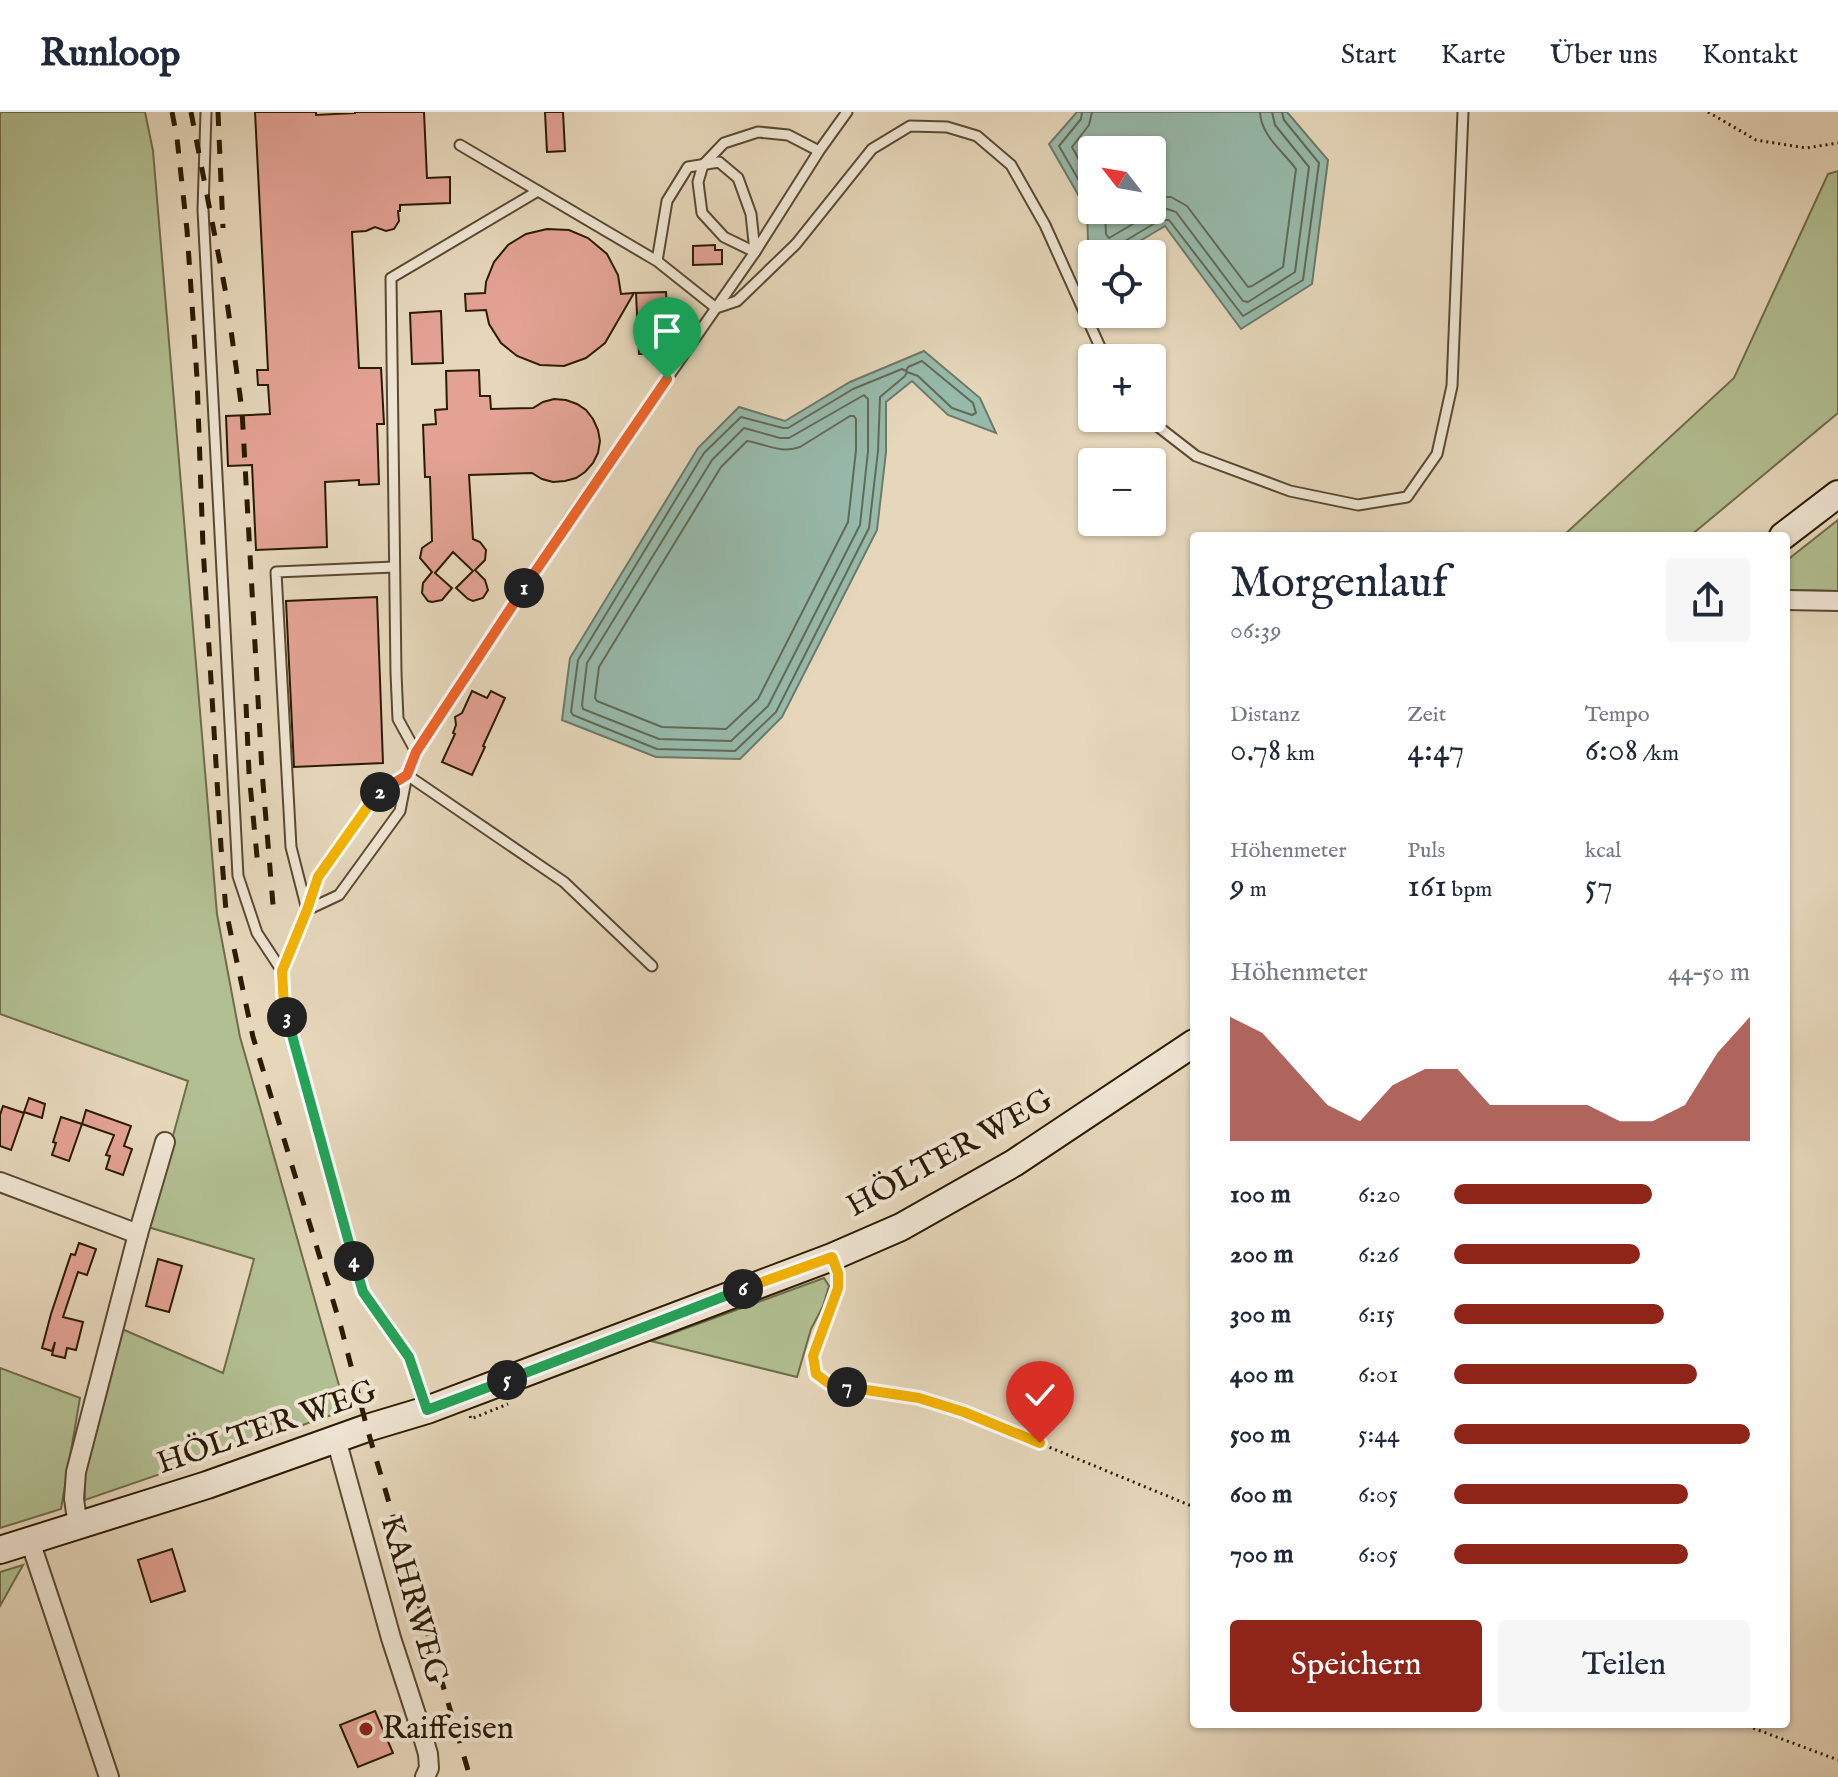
<!DOCTYPE html>
<html lang="de">
<head>
<meta charset="utf-8">
<style>
	:root { --surface:#fff; --page:#f6f6f7; --text:#1f2937; --muted:#747a83; --line:#e0e1e3; --accent:#8f2418 }
	body { margin:0; font-family:"IM FELL English",serif; background:var(--page); color:var(--text); height:100vh; display:flex; flex-direction:column; font-size:30px; white-space:nowrap }
	* { box-sizing:border-box; margin:0 }
	p { font-size:26px; color:var(--muted) }
	.icon { flex:none; width:44px; height:44px; fill:none; stroke:currentColor; stroke-width:2; stroke-linecap:round; stroke-linejoin:round }
	.map { position:relative; flex:1; overflow:hidden }
	.drawer { position:absolute; left:1190px; top:420px; width:600px; height:1196px; display:flex; flex-direction:column; background:var(--surface); border-radius:8px; box-shadow:0 2px 6px #0004 }
	.drawer>* { flex:none }
	.needle { width:52px; rotate:301deg }
	.controls { position:absolute; left:1078px; top:24px; display:grid; gap:16px }
	.controls a { display:grid; place-items:center; width:88px; height:88px; border-radius:8px; background:var(--surface); box-shadow:0 2px 6px #0004; font-size:40px }
	.pin { position:absolute; display:grid; place-items:center; width:68px; height:68px; color:#fff; margin:-82px -34px; border-radius:50% 50% 50% 0; rotate:-45deg; box-shadow:0 0 8px #0007 }
	.pin .icon { rotate:45deg }
	.km { position:absolute; width:40px; height:40px; margin:-20px; border-radius:50%; background:#222; color:#fff; font-size:22px; line-height:40px; text-align:center }
	.round { display:grid; place-items:center; flex:none; width:84px; height:84px; border-radius:8px; background:var(--page) }
	.headline { display:flex; align-items:center; justify-content:space-between; height:136px; padding:0 40px }
	h1 { font-size:44px; font-weight:600; line-height:60px }
	.stats { display:grid; grid-template-columns:repeat(3,1fr); gap:12px; height:136px; padding:8px 40px }
	.stats div { display:grid; align-content:center }
	.stats b { font-size:34px; font-weight:600 }
	.stats small { font-size:22px; font-weight:400 }
	.stats p { font-size:22px }
	.chart { height:224px; padding:16px 40px }
	.chart p { display:flex; justify-content:space-between }
	.chart svg { width:100%; height:144px; margin-top:8px; fill:var(--accent); opacity:.7 }
	.cta { display:flex; gap:16px; margin-top:auto; padding:16px 40px }
	.cta a { flex:1; height:92px; border-radius:8px; background:var(--accent); color:#fff; font-size:32px; font-weight:600; line-height:92px; text-align:center }
	.cta a+a { background:var(--page); color:var(--text) }
	ul { padding:0 40px; list-style:none; font-size:26px }
	li { display:grid; grid-template-columns:128px 96px 1fr; align-items:center; height:60px }
	li i { height:20px; border-radius:10px; background:var(--accent) }
	header { display:flex; align-items:center; gap:48px; box-sizing:border-box; height:112px; padding:0 40px; background:var(--surface); border-bottom:2px solid var(--line) }
	header strong { font-size:38px }
	nav { display:flex; gap:44px; margin-inline-start:auto; font-size:28px }
	.map>svg:first-child { display:block }
	.green { fill:#b2bf92; stroke:#6e6d4a; stroke-width:2 }
	.water { fill:#97baab; stroke:#6c7a68; stroke-width:2; fill-rule:evenodd }
	.lines { fill:none; stroke-linecap:round; stroke-linejoin:round }
	.shore { stroke:#616a57; stroke-width:2 }
	.building { fill:#e3a294; stroke:#2b1b03; stroke-width:2 }
	.service-casing { stroke:#5a4a31; stroke-width:13 }
	.minor-casing { stroke:#5a4a31; stroke-width:22 }
	.secondary-casing { stroke:#2b1b03; stroke-width:30 }
	.path { stroke:#2b1b03; stroke-width:3; stroke-dasharray:2 4; stroke-linecap:butt }
	.service { stroke:#efe5d3; stroke-width:9 }
	.minor { stroke:#efe5d3; stroke-width:18 }
	.secondary { stroke:#efe5d3; stroke-width:26 }
	.rail { stroke:#2b1b03; stroke-width:5; stroke-dasharray:14 14; stroke-linecap:butt }
	.split-1-casing { stroke:#fff; stroke-width:16 }
	.split-2-casing { stroke:#fff; stroke-width:16 }
	.split-3-casing { stroke:#fff; stroke-width:16 }
	.split-4-casing { stroke:#fff; stroke-width:16 }
	.split-5-casing { stroke:#fff; stroke-width:16 }
	.split-6-casing { stroke:#fff; stroke-width:16 }
	.split-7-casing { stroke:#fff; stroke-width:16 }
	.split-8-casing { stroke:#fff; stroke-width:16 }
	.split-1 { stroke:#f0652b; stroke-width:10 }
	.split-2 { stroke:#f0652b; stroke-width:10 }
	.split-3 { stroke:#f5b400; stroke-width:10 }
	.split-4 { stroke:#22a559; stroke-width:10 }
	.split-5 { stroke:#22a559; stroke-width:10 }
	.split-6 { stroke:#22a559; stroke-width:10 }
	.split-7 { stroke:#f5b400; stroke-width:10 }
	.split-8 { stroke:#f5b400; stroke-width:10 }
	.poi-dot { fill:#8f2418; stroke:#efe5d3; stroke-width:3 }
	.labels { text-anchor:middle; dominant-baseline:central; stroke-width:8; stroke-linejoin:round; paint-order:stroke }
	.street-label { font-size:32px; fill:#2b1b03; stroke:#efe5d3 }
	.poi-label { font-size:32px; fill:#2b1b03; stroke:#efe5d3; text-anchor:start }
</style>
</head>
<body>
<header>
<strong>Runloop</strong>
<nav><a>Start</a><a>Karte</a><a>Über uns</a><a>Kontakt</a></nav>
</header>
<div class="map">
<svg width="1838" height="1665" viewBox="0 0 1838 1665">
	<rect width="100%" height="100%" fill="#e6d7bb"/>
	<filter id="stains"><feTurbulence type="fractalNoise" baseFrequency=".0025" numOctaves="4"/><feColorMatrix values="0 0 0 0 .2 0 0 0 0 .09 0 0 0 0 .02 0 0 0 .5 -.17"/></filter>
	<radialGradient id="worn" r=".72"><stop offset=".6" stop-color="#630" stop-opacity="0"/><stop offset="1" stop-color="#630" stop-opacity=".3"/></radialGradient>
	<!-- green -->
	<g class="green">
		<polygon points="0,0 145,0 153,39 217,802 240,925 346,1298 85,1388 83,1358 122,1217 223,1261 254,1147 148,1115 188,969 0,902"/>
		<polygon points="1838,59 1838,301 1690,424 1563,424 1734,266 1828,62"/>
		<polygon points="1838,408 1838,479 1786,478 1786,449"/>
		<polygon points="824,1166 829,1174 823,1194 811,1217 797,1265 651,1229"/>
		<polygon points="0,1256 80,1286 61,1397 0,1416"/>
		<polygon points="23,1453 0,1494 0,1460"/>
	</g>
	<!-- water -->
	<g class="water">
		<path d="M1077 0H1287L1328 48 1312 172 1241 217 1165 114 1118 142H1092V157L1089 159 1087 98 1049 32ZM1092 38H1152V98H1092Z"/>
		<polygon points="924,239 980,286 996,321 948,303 912,269 886,290 886,340 877,418 782,605 740,647 656,645 562,608 570,546 698,336 739,295 785,309 850,270"/>
	</g>
	<g class="lines">
		<!-- shore -->
		<g class="shore">
			<polyline points="1082,0 1081,7 1059,34 1092,91"/>
			<polyline points="1092,71 1072,35 1089,13 1092,0"/>
			<path d="M1152 87 1162 85H1171L1187 94 1248 175 1252 174 1283 155 1296 57C1283 39 1261 24 1260 0"/>
			<polyline points="1105,98 1106,122 1109,126 1157,98 1167,97 1176,100 1243,189 1248,190 1295,160 1309,55 1275,13 1272,0"/>
			<polyline points="1115,142 1116,136 1120,132 1160,108 1169,108 1243,204 1303,168 1319,51 1284,8 1282,0"/>
			<polygon points="922,249 973,291 976,301 972,303 952,296 918,264 907,260 905,264 880,285 878,339 869,416 776,600 735,639 657,637 573,603 571,600 578,548 704,341 741,305 783,316 788,316 853,277 902,257 906,259 908,255"/>
			<polygon points="864,283 868,287 868,339 860,413 768,594 731,629 659,627 583,597 582,593 587,551 712,348 744,316 780,326 789,326"/>
			<path d="M850 304H854L856 307V338L848 410 758 587 726 617 662 615 597 589 595 586 599 555 721 355 747 329C766 332 781 342 800 335Z"/>
		</g>
	</g>
	<!-- building -->
	<g class="building">
		<polygon points="255,0 316,0 316,3 355,1 355,0 424,0 427,66 450,65 450,91 400,93 400,99 398,99 399,109 394,117 386,119 375,115 366,119 352,120 359,256 381,256 384,312 377,312 379,372 359,373 359,368 325,370 327,435 256,438 252,353 228,354 226,304 270,302 268,273 258,273 257,258 268,258"/>
		<polygon points="545,0 563,0 565,39 547,40"/>
		<polygon points="547,117 569,118 588,126 607,142 618,163 621,182 634,181 605,231 586,246 564,254 540,253 517,244 501,231 489,212 486,198 466,199 465,182 485,181 486,170 494,150 508,133 526,122"/>
		<polygon points="715,133 715,138 722,138 722,152 693,153 693,134"/>
		<polygon points="666,180 669,241 639,242 636,181"/>
		<polygon points="441,199 443,251 412,252 410,201"/>
		<polygon points="479,258 480,284 490,284 491,297 533,296 543,290 554,287 566,288 577,292 586,298 593,307 598,318 600,329 598,341 593,351 585,360 576,366 565,369 553,370 542,367 532,361 469,363 473,427 480,430 486,438 485,448 475,458 485,468 488,478 483,486 473,489 468,487 456,476 473,459 453,440 435,461 452,476 442,488 432,490 428,489 422,481 423,471 432,460 420,446 422,436 432,429 430,365 425,365 423,313 436,312 435,298 447,297 446,259"/>
		<polygon points="377,485 383,651 294,655 286,489"/>
		<polygon points="472,579 487,586 491,579 505,586 483,634 485,635 472,663 442,650 455,622 453,621 456,613 455,605 462,601"/>
		<polygon points="29,986 45,992 42,1006 24,1000"/>
		<polygon points="3,994 24,1001 11,1038 0,1034 0,1003"/>
		<polygon points="86,998 131,1014 124,1034 132,1037 123,1063 106,1057 110,1044 106,1043 114,1023 82,1012"/>
		<polygon points="61,1005 82,1012 69,1049 52,1043 56,1031 53,1030"/>
		<polygon points="79,1131 96,1137 87,1163 78,1160 63,1205 83,1210 76,1238 67,1236 65,1246 52,1243 55,1230 52,1239 42,1236 51,1202 71,1142 75,1143"/>
		<polygon points="158,1147 182,1154 169,1200 146,1194"/>
		<polygon points="172,1437 185,1479 151,1490 138,1448"/>
		<polygon points="375,1599 393,1641 358,1655 340,1613"/>
	</g>
	<g class="lines">
		<defs>
			<g id="service">
				<polyline points="206,0 203,98 238,764 257,821 282,859"/>
				<polyline points="460,33 657,149 716,196 755,140 751,102 738,66 719,50 688,55 667,89 657,149"/>
				<polyline points="819,39 788,23 758,20 724,31 703,53 698,70 702,101 724,125 755,140 819,39 847,0"/>
				<polyline points="1147,306 1196,344 1290,379 1358,393 1407,385 1437,342 1452,274 1463,0"/>
				<polyline points="416,640 398,607 396,561 391,166 538,79"/>
				<polyline points="307,798 318,765 376,683 407,663 564,770 652,854"/>
				<polyline points="307,798 291,735 276,460 394,455"/>
				<polyline points="426,1295 409,1245 363,1180 284,895 282,859 307,798 339,783 400,699 407,663 416,640 568,409 716,196 737,189 796,132 872,37 910,14 947,15 977,24 1011,53 1045,113 1105,246"/>
			</g>
			<g id="minor">
				<polyline points="1786,488 1838,489"/>
				<polyline points="0,1070 138,1122"/>
				<polyline points="336,1327 391,1526 421,1618 428,1642 429,1656 425,1665"/>
				<polyline points="78,1414 74,1387 76,1360 138,1122 165,1030"/>
				<polyline points="30,1429 109,1665"/>
			</g>
			<g id="secondary">
				<polyline points="1783,424 1838,382"/>
				<polyline points="0,1438 207,1373 367,1316 427,1298 832,1145 901,1115 1014,1051 1194,931"/>
			</g>
		</defs>
		<!-- service casing -->
		<use href="#service" class="service-casing"/>
		<!-- minor casing -->
		<use href="#minor" class="minor-casing"/>
		<!-- secondary casing -->
		<use href="#secondary" class="secondary-casing"/>
		<!-- path -->
		<g class="path">
			<polyline points="1708,0 1756,28 1806,36 1838,31"/>
			<polyline points="838,1166 838,1176 813,1244 816,1262 831,1273 919,1286 964,1300 1194,1395"/>
			<polyline points="470,1304 471,1307 508,1292"/>
			<polyline points="1742,1612 1838,1648"/>
		</g>
		<!-- service -->
		<use href="#service" class="service"/>
		<!-- minor -->
		<use href="#minor" class="minor"/>
		<!-- secondary -->
		<use href="#secondary" class="secondary"/>
		<!-- rail -->
		<g class="rail">
			<polyline points="172,0 177,26 187,118 197,266 203,435 221,735 226,799 253,925 341,1215 367,1316 470,1665"/>
			<polyline points="191,0 226,182 242,298 262,659 273,793"/>
			<polyline points="218,0 223,116"/>
			<polyline points="246,592 249,661 258,755"/>
		</g>
	</g>
	<g class="lines">
		<defs>
			<polyline id="split-1" points="524,476 667,267"/>
			<polyline id="split-2" points="380,680 407,663 416,640 524,476"/>
			<polyline id="split-3" points="287,905 284,895 282,859 307,798 318,765 376,683 380,680"/>
			<polyline id="split-4" points="287,905 354,1149"/>
			<polyline id="split-5" points="354,1149 363,1180 409,1245 427,1298 507,1268"/>
			<polyline id="split-6" points="507,1268 743,1177"/>
			<polyline id="split-7" points="743,1177 832,1145 838,1161 838,1176 813,1244 816,1262 831,1273 847,1275"/>
			<polyline id="split-8" points="847,1275 919,1286 964,1300 1040,1331"/>
		</defs>
		<!-- split-1 casing -->
		<use href="#split-1" class="split-1-casing"/>
		<!-- split-2 casing -->
		<use href="#split-2" class="split-2-casing"/>
		<!-- split-3 casing -->
		<use href="#split-3" class="split-3-casing"/>
		<!-- split-4 casing -->
		<use href="#split-4" class="split-4-casing"/>
		<!-- split-5 casing -->
		<use href="#split-5" class="split-5-casing"/>
		<!-- split-6 casing -->
		<use href="#split-6" class="split-6-casing"/>
		<!-- split-7 casing -->
		<use href="#split-7" class="split-7-casing"/>
		<!-- split-8 casing -->
		<use href="#split-8" class="split-8-casing"/>
		<!-- split-1 -->
		<use href="#split-1" class="split-1"/>
		<!-- split-2 -->
		<use href="#split-2" class="split-2"/>
		<!-- split-3 -->
		<use href="#split-3" class="split-3"/>
		<!-- split-4 -->
		<use href="#split-4" class="split-4"/>
		<!-- split-5 -->
		<use href="#split-5" class="split-5"/>
		<!-- split-6 -->
		<use href="#split-6" class="split-6"/>
		<!-- split-7 -->
		<use href="#split-7" class="split-7"/>
		<!-- split-8 -->
		<use href="#split-8" class="split-8"/>
	</g>
	<!-- markers -->
	<circle class="poi-dot" cx="366" cy="1617" r="8"/>
	<g class="labels">
		<!-- street labels -->
		<g class="street-label">
			<text transform="translate(950 1042) rotate(-29)">HÖLTER WEG</text>
			<text transform="translate(267 1316) rotate(-19)">HÖLTER WEG</text>
			<text transform="translate(413 1488) rotate(74)">KAHRWEG</text>
		</g>
		<!-- poi labels -->
		<g class="poi-label">
			<text x="382" y="1617">Raiffeisen</text>
		</g>
	</g>
	<rect width="100%" height="100%" filter="url(#stains)"/>
	<rect width="100%" height="100%" fill="url(#worn)"/>
</svg>
<div class="controls">
<a><svg class="needle" viewBox="-14 -14 28 28"><path d="M0-13l5 13h-10z" fill="#e53935"/><path d="M0 13l5-13h-10z" fill="#747a83"/></svg></a>
<a><svg class="icon" aria-label="locate" viewBox="0 0 24 24"><circle cx="12" cy="12" r="6"/><path d="M12 2v4M12 18v4M2 12h4M18 12h4"/></svg></a>
<a>+</a>
<a>−</a>
</div>
<div class="pin" style="left:667px;top:267px;background:#1e9e55"><svg class="icon" aria-label="arrive" viewBox="0 0 24 24"><path d="M6 21V4h12l-3 4 3 4H6"/></svg></div>
<div class="pin" style="left:1040px;top:1331px;background:#d93025"><svg class="icon" aria-label="check" viewBox="0 0 24 24"><path d="M5 12l5 5 9-10"/></svg></div>
<b class="km" style="left:524px;top:476px">1</b>
<b class="km" style="left:380px;top:680px">2</b>
<b class="km" style="left:287px;top:905px">3</b>
<b class="km" style="left:354px;top:1149px">4</b>
<b class="km" style="left:507px;top:1268px">5</b>
<b class="km" style="left:743px;top:1177px">6</b>
<b class="km" style="left:847px;top:1275px">7</b>
<section class="drawer">
<div class="headline"><div><h1>Morgenlauf</h1><p>06:39</p></div><a class="round"><svg class="icon" aria-label="share" viewBox="0 0 24 24"><path d="M12 15V3M7 8l5-5 5 5M5 13v7h14v-7"/></svg></a></div>
<div class="stats">
<div><p>Distanz</p><b>0.78<small> km</small></b></div>
<div><p>Zeit</p><b>4:47</b></div>
<div><p>Tempo</p><b>6:08<small> /km</small></b></div>
</div>
<div class="stats">
<div><p>Höhenmeter</p><b>9<small> m</small></b></div>
<div><p>Puls</p><b>161<small> bpm</small></b></div>
<div><p>kcal</p><b>57</b></div>
</div>
<div class="chart"><p><span>Höhenmeter</span>44–50 m</p>
<svg viewBox="0 0 160 44" preserveAspectRatio="none"><path d="M0 44V6L10 11L20 22L30 33L40 38L50 27L60 22L70 22L80 33L90 33L100 33L110 33L120 38L130 38L140 33L150 17L160 6V44z"/></svg>
</div>
<ul>
<li><b>100 m</b>6:20<i style="width:67%"></i></li>
<li><b>200 m</b>6:26<i style="width:63%"></i></li>
<li><b>300 m</b>6:15<i style="width:71%"></i></li>
<li><b>400 m</b>6:01<i style="width:82%"></i></li>
<li><b>500 m</b>5:44<i style="width:100%"></i></li>
<li><b>600 m</b>6:05<i style="width:79%"></i></li>
<li><b>700 m</b>6:05<i style="width:79%"></i></li>
</ul>
<div class="cta"><a>Speichern</a><a>Teilen</a></div>
</section>
</div>
</body>
</html>
